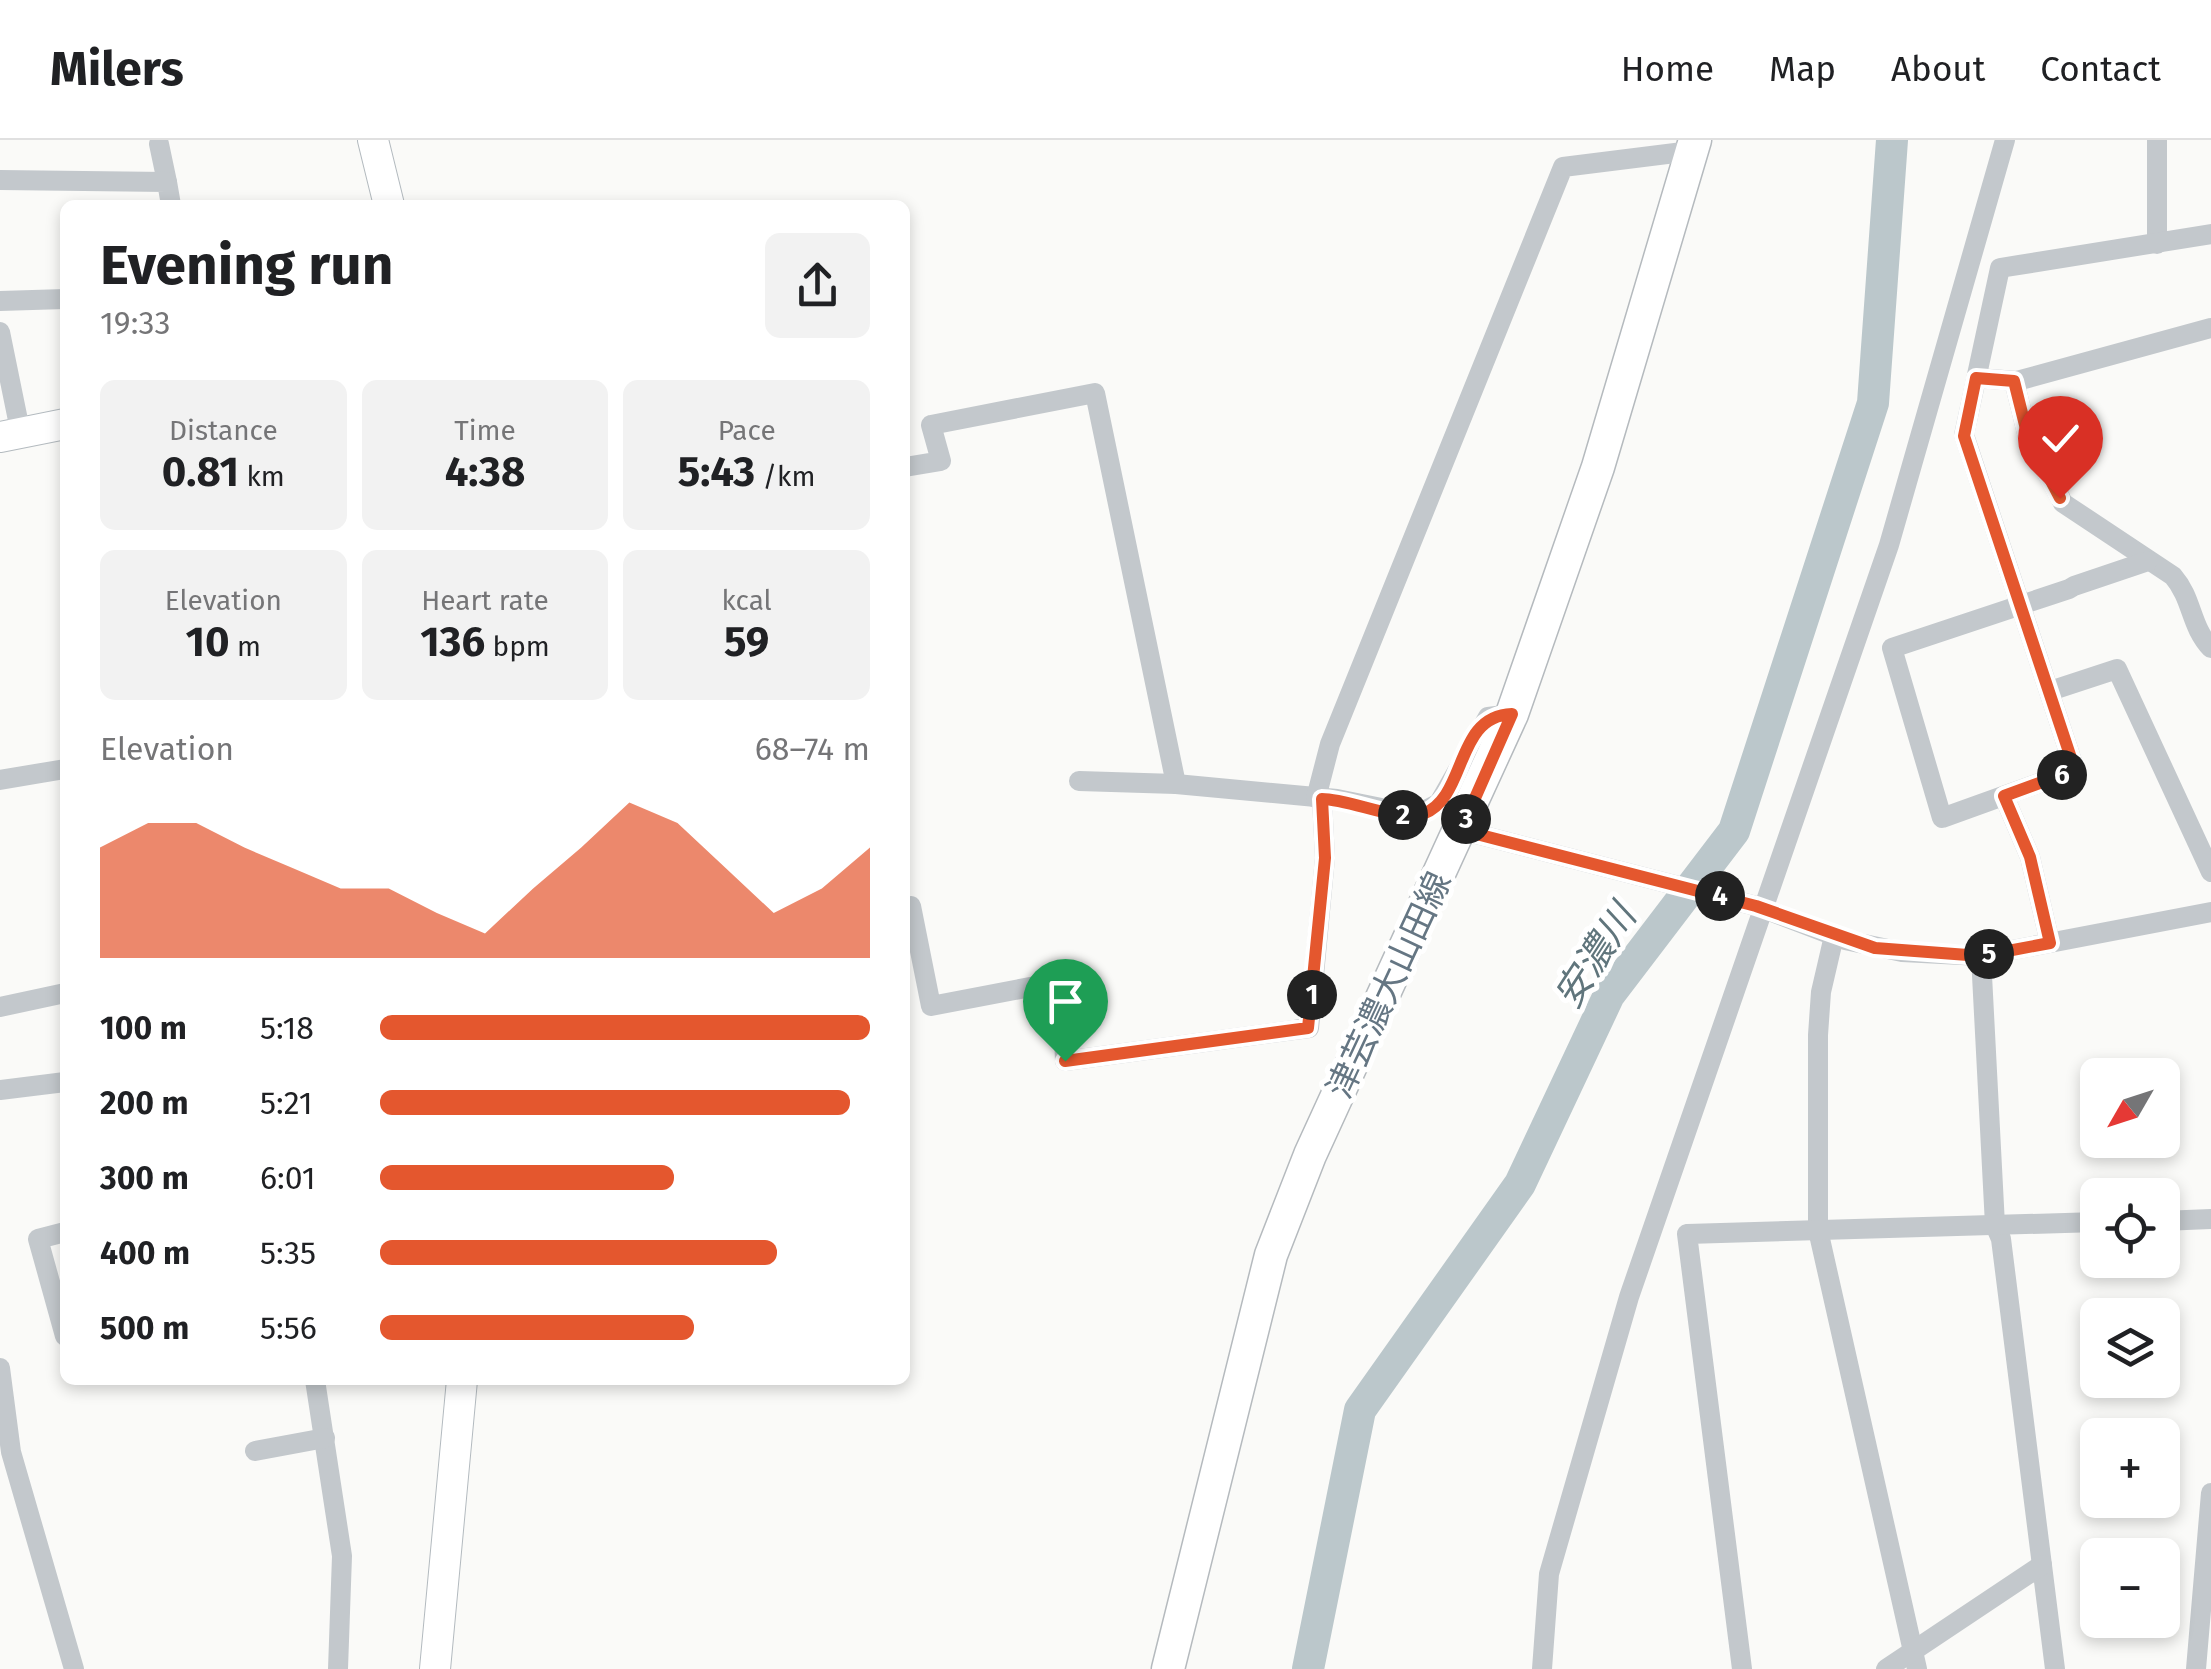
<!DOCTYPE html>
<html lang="en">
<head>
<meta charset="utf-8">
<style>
	:root { --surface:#fff; --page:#f2f2f2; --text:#202124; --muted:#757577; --line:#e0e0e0; --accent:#e4572e }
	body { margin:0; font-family:"Fira Sans","Noto Sans JP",sans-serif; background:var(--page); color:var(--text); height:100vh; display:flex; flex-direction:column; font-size:38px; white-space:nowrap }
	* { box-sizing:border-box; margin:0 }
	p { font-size:32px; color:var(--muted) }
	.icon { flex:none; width:55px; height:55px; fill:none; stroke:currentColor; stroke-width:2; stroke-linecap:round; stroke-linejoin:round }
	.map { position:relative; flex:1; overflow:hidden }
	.side { position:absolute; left:60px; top:60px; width:850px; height:1185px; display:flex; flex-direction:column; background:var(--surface); border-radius:15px; box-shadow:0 5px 15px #0003 }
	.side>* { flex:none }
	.needle { width:65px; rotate:231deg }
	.controls { position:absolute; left:2080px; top:918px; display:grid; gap:20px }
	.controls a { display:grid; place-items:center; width:100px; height:100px; border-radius:15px; background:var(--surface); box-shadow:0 5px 15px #0003; font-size:50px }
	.pin { position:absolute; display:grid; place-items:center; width:85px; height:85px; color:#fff; margin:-102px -42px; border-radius:50% 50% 50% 0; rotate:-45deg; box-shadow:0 0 10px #0007 }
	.pin .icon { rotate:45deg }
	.km { position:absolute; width:50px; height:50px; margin:-25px; border-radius:50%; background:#222; color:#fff; font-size:28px; line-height:50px; text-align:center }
	.round { display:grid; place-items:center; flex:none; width:105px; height:105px; border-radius:15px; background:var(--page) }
	.headline { display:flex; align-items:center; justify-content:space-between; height:170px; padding:0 40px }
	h1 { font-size:55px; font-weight:700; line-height:75px }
	.stats { display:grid; grid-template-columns:repeat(3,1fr); gap:15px; height:170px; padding:10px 40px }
	.stats div { display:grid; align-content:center; border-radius:15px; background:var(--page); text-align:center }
	.stats b { font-size:42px; font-weight:700 }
	.stats small { font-size:28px; font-weight:400 }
	.stats p { font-size:28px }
	.chart { height:280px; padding:20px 40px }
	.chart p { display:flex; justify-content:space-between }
	.chart svg { width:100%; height:180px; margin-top:10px; fill:var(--accent); opacity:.7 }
	ul { padding:0 40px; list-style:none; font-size:32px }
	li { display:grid; grid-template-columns:160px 120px 1fr; align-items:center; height:75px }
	li i { height:25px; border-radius:12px; background:var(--accent) }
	header { display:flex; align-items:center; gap:60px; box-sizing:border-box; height:140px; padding:0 50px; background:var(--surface); border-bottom:2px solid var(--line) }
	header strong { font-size:48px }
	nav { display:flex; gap:55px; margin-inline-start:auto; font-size:35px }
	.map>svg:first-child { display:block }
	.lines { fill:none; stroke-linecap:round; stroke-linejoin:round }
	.river { stroke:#bbc7cb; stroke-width:32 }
	.secondary-casing { stroke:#b3babf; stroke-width:32 }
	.primary-casing { stroke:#b5babe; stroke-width:35 }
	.street { stroke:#c3c8cc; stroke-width:20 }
	.secondary { stroke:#fff; stroke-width:30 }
	.primary { stroke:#fff; stroke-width:32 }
	.route-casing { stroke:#fff; stroke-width:20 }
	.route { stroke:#e4572e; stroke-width:12 }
	.labels { text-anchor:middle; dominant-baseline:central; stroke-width:10; stroke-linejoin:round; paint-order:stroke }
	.street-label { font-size:35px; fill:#657683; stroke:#fff }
	.water-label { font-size:38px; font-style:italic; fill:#60757c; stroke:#fff }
</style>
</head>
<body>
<header>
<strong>Milers</strong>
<nav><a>Home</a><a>Map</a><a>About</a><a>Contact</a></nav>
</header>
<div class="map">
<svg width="2211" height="1529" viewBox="0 0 2211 1529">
	<rect width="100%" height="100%" fill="#fafaf8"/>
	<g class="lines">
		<!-- river -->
		<polyline class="river" points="1308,1529 1360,1270 1520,1044 1609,855 1734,691 1873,263 1892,0"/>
		<defs>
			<g id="secondary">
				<polyline points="373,0 389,65"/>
				<polyline points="0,297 65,284"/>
				<polyline points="435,1529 462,1240"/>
			</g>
			<polyline id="primary" points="1168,1529 1271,1115 1310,1015 1512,574 1598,327 1695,0"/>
		</defs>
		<!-- secondary casing -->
		<use href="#secondary" class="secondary-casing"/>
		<!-- primary casing -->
		<use href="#primary" class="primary-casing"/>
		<!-- street -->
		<g class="street">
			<polyline points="2157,0 2157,104"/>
			<polyline points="159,4 167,42"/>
			<polyline points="0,40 167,42 171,65"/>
			<polyline points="0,161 65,159"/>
			<polyline points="0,192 20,290"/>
			<polyline points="1977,238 2017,241 2211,188"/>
			<path d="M2014 241 2028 297 2063 363 2173 436C2193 459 2190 486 2211 508"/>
			<polyline points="905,327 941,321 931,285 1095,253 1176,644"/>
			<polyline points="2148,421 2074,446 2069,449 1892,508 1942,678 2075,630 1964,295 2000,128 2211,94"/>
			<polyline points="2050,551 2117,529 2211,732"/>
			<polyline points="0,640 65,629"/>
			<polyline points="1079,641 1176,644 1337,659 1416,675 1439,663 1488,577 1512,574"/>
			<polyline points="2004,656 2030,717 2050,803"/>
			<polyline points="1316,658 1330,604 1563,27 1691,11"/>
			<polyline points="1461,690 1756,766 1845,800 1902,812 1981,816 2211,772"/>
			<polyline points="905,767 911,766 931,866 1062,841 1065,921 1309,888 1325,718 1322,659"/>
			<polyline points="1834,796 1821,852 1818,895 1818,1090 1917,1529"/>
			<polyline points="1981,816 1995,1085 2001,1099 2055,1529"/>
			<polyline points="0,867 65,853"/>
			<polyline points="0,950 65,942"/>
			<polyline points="2162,1081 2211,1079"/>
			<polyline points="65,1092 38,1099 65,1196"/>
			<polyline points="0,1228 11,1312 74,1529"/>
			<polyline points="315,1240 342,1416 338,1529"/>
			<polyline points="255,1311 325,1298"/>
			<polyline points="1542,1529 1549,1434 1629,1157 1889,405 2005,0"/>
			<polyline points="1742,1529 1687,1094 2098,1082"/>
			<polyline points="1886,1529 2042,1425"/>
			<polyline points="2196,1529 2211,1353"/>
		</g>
		<!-- secondary -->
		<use href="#secondary" class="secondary"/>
		<!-- primary -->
		<use href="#primary" class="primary"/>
	</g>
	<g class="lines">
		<defs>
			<path id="route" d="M1065 921 1308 888 1325 718 1322 659C1350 659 1400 683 1423 674 1468 657 1454 576 1512 574L1461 690 1756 766 1875 808 1981 816 2050 803 2030 717 2004 656 2075 630 1964 296 1976 238 2014 241 2028 297 2060 358"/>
		</defs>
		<!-- route casing -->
		<use href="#route" class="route-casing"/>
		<!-- route -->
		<use href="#route" class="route"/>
	</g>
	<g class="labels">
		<!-- street labels -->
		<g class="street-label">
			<text transform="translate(1389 845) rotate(-65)">津芸濃大山田線</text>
		</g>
		<!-- water labels -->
		<g class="water-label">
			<text transform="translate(1595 816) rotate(-57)">安濃川</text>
		</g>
	</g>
</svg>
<div class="controls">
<a><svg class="needle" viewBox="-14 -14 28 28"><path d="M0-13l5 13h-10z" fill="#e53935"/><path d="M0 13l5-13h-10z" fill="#757577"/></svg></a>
<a><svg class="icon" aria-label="locate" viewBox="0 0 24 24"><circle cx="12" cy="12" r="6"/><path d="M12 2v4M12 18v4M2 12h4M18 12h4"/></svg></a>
<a><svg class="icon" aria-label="layers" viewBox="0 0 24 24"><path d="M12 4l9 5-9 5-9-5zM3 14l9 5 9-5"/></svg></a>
<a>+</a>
<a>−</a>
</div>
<div class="pin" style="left:1065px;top:921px;background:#1e9e55"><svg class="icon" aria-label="arrive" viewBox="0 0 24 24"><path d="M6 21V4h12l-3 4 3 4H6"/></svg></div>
<div class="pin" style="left:2060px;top:358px;background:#d93025"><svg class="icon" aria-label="check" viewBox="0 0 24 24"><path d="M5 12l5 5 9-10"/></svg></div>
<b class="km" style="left:1312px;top:855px">1</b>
<b class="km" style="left:1403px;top:675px">2</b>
<b class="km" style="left:1466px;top:679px">3</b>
<b class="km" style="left:1720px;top:756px">4</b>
<b class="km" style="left:1989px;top:814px">5</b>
<b class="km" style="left:2062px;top:635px">6</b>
<section class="side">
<div class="headline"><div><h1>Evening run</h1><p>19:33</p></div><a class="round"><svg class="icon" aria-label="share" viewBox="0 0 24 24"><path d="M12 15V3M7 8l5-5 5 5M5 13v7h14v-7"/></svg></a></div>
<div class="stats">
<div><p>Distance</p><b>0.81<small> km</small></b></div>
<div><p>Time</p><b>4:38</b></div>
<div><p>Pace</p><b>5:43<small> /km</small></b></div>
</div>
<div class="stats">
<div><p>Elevation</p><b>10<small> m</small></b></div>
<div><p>Heart rate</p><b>136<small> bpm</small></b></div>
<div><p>kcal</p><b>59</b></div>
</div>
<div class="chart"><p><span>Elevation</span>68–74 m</p>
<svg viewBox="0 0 160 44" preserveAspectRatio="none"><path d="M0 44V17L10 11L20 11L30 17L40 22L50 27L60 27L70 33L80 38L90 27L100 17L110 6L120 11L130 22L140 33L150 27L160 17V44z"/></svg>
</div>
<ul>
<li><b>100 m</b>5:18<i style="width:100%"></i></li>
<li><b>200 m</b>5:21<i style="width:96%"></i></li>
<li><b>300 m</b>6:01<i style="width:60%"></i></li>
<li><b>400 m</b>5:35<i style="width:81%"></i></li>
<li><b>500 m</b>5:56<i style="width:64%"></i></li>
</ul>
</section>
</div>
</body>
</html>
